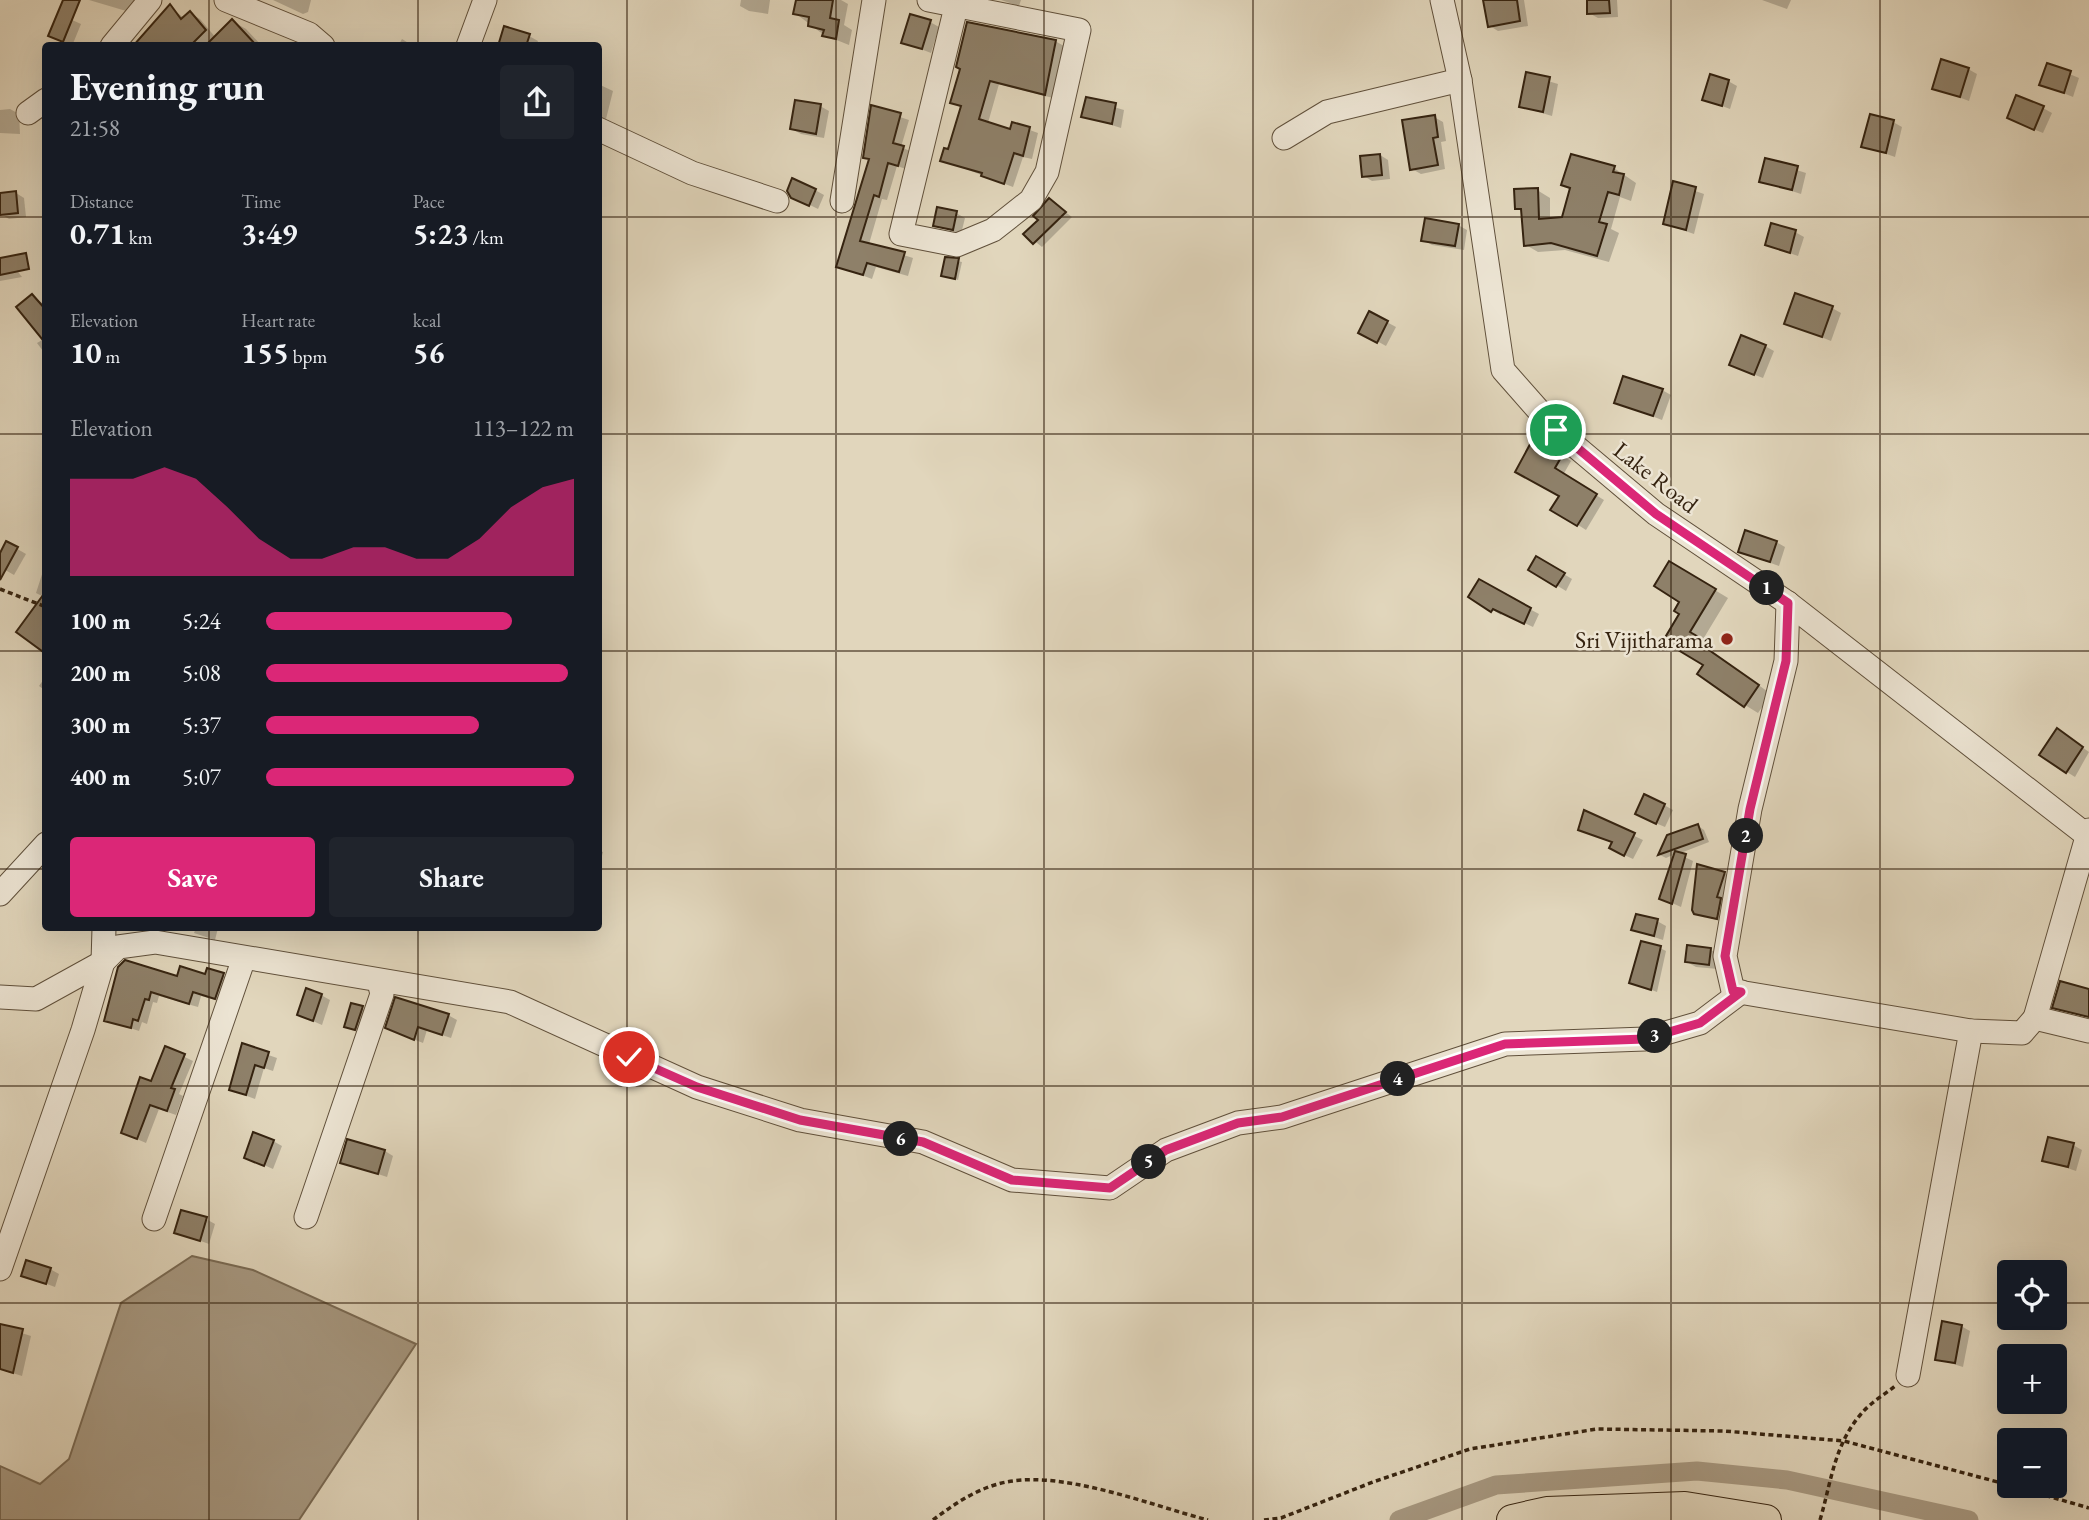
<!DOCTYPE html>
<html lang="en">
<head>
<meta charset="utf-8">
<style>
	:root { --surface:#171b24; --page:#20242c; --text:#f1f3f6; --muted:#9ea1a6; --accent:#db2777 }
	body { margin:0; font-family:"EB Garamond",serif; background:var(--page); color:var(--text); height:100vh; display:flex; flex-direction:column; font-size:26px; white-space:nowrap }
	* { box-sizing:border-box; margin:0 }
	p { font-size:23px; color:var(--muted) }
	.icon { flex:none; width:38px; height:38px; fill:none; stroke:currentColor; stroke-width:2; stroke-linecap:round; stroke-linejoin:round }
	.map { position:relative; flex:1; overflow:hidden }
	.side { position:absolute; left:42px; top:42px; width:560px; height:889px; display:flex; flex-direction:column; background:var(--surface); border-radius:7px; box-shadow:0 7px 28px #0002 }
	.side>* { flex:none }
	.tools { position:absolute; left:1997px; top:1260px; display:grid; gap:14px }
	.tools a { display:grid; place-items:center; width:70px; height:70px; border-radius:7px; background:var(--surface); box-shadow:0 7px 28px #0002; font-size:35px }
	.pin { position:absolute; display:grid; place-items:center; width:60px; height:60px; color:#fff; margin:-30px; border:4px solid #fff; border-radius:50%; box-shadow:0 2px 7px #0007 }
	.km { position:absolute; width:35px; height:35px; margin:-18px; border-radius:50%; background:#222; color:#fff; font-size:19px; line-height:35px; text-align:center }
	.round { display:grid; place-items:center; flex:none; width:74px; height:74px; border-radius:7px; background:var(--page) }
	.headline { display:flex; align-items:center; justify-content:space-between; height:119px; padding:0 28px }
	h1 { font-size:38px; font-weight:700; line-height:52px }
	.metrics { display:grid; grid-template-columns:repeat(3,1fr); gap:10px; height:119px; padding:7px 28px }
	.metrics div { display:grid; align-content:center }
	.metrics b { font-size:30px; font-weight:700 }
	.metrics small { font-size:19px; font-weight:400 }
	.metrics p { font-size:19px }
	.chart { height:196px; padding:14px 28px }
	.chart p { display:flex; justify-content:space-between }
	.chart svg { width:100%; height:126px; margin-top:7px; fill:var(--accent); opacity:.7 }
	.cta { display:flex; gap:14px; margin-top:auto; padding:14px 28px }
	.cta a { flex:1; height:80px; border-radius:7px; background:var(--accent); color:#fff; font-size:28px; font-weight:700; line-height:80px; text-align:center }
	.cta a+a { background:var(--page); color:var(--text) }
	ul { padding:0 28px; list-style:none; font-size:23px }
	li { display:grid; grid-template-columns:112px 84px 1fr; align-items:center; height:52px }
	li i { height:18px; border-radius:9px; background:var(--accent) }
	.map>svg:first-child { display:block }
	.water { fill:#a79982; stroke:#796a54; stroke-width:2 }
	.shadow { fill:#0003 }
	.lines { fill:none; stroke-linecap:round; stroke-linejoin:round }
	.canal { stroke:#a79982; stroke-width:19 }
	.building { fill:#8e8069; stroke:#352310; stroke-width:2 }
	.minor-casing { stroke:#60503b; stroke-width:25 }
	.major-casing { stroke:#352310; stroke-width:32 }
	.path { stroke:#352310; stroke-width:3.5; stroke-dasharray:5 3.5; stroke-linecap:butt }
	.minor { stroke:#ece4d3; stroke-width:23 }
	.major { stroke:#e1d6bc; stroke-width:30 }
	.route-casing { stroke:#fff; stroke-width:14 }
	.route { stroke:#db2777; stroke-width:9 }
	.grid { fill:none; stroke:#352310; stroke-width:2; stroke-opacity:0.55 }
	.poi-dot { fill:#8f2418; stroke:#ece4d3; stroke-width:2.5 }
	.labels { text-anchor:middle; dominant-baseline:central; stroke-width:5; stroke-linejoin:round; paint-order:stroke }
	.street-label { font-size:24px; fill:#352310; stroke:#ece4d3 }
	.poi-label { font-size:24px; fill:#352310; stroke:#ece4d3; text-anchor:end }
</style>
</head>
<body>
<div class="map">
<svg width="2089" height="1520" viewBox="0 0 2089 1520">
	<rect width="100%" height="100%" fill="#e1d6bc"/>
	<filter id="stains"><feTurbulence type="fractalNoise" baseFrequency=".00286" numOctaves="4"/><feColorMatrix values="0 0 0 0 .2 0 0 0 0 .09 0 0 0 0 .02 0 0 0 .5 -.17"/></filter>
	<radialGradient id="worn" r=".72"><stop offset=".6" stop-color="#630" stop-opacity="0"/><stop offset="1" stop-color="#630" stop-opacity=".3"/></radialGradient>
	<!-- water -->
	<polygon class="water" points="192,1256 253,1270 416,1344 299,1520 0,1520 0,1466 40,1484 69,1459 121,1303"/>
	<!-- shadow -->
	<g class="shadow">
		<polygon points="89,0 137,0 133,13"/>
		<polygon points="273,0 311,0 308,12 303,14"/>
		<polygon points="741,0 770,0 768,14 749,11 740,6"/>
		<polygon points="798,0 841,0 848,4 844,25 852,30 849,45 824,35 795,13"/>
		<polygon points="1001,0 1021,0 1019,6"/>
		<polygon points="1489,0 1524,0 1528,26 1498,31 1490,26"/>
		<polygon points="1589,0 1617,0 1618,17 1598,18 1589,13"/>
		<polygon points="1762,0 1791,0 1787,9"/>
		<polygon points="170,7 184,18 190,13 200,19 216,38 232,21 246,29 262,46 136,46"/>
		<polygon points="59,14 81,24 72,46 59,40"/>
		<polygon points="930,22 939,27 931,53 903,42"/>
		<polygon points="529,36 538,41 536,46 499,46"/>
		<polygon points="402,39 410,44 412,46 398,46"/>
		<polygon points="1055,41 1064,46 1053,98 999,84 988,123 1011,131 1013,124 1038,133 1032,159 1023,157 1013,187 942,160 949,151 963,108 952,102"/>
		<polygon points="2048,65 2079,78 2073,97 2041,84"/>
		<polygon points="1968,69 1977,74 1969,101 1935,88"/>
		<polygon points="1528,75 1558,84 1552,116 1521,107"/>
		<polygon points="1728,81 1737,86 1730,109 1704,99"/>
		<polygon points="598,84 613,91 606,119 598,117"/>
		<polygon points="1087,99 1124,110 1121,128 1083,116"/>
		<polygon points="820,106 829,111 824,138 801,134 792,129"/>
		<polygon points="873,108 909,120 901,147 912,152 906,169 897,166 887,200 882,199 869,244 913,258 908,276 876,267 872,279 838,266 870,160 865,157"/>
		<polygon points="2043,108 2052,113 2043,133 2018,123"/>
		<polygon points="10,109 19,114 20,134 0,133 0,110"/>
		<polygon points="1434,117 1443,122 1446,141 1441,142 1445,169 1421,174 1412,169"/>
		<polygon points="1893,122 1902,127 1895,157 1864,146"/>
		<polygon points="1380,155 1388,160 1390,179 1372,181 1364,176"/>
		<polygon points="1766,160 1806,173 1801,194 1761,181"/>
		<polygon points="1614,168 1636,183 1631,201 1620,197 1611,229 1619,233 1609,262 1565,250 1538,252 1526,245 1523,211 1517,208 1537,190 1550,198 1550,219 1563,218 1571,189 1563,184"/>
		<polygon points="1675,184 1704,194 1694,234 1665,224"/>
		<polygon points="815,190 824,195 818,209 798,199"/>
		<polygon points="16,193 24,198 26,217 9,219 1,214 0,195"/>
		<polygon points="1049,200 1072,217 1042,247 1026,234 1041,220"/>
		<polygon points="956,213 965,218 961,234 935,225"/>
		<polygon points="1458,225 1467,230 1464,250 1432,245 1423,240"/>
		<polygon points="1795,232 1804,237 1798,256 1767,245"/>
		<polygon points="0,259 12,264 22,277 0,281"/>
		<polygon points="946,259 962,262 958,280 943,275"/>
		<polygon points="33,296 46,306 46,355 37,343 44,339"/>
		<polygon points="1832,308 1841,313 1831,341 1786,323"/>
		<polygon points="1370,313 1396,327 1386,346 1366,335"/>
		<polygon points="1765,346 1774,351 1763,378 1740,369"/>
		<polygon points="1662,390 1671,395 1662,420 1616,402"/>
		<polygon points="1535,439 1571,461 1563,475 1604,500 1586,530 1553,509 1561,496"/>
		<polygon points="1776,542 1785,547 1779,566 1740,552"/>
		<polygon points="7,543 26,554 14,575 0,567 0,555"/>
		<polygon points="1537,558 1572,579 1566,591 1530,569"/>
		<polygon points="1670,563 1728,598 1702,641 1713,647 1711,651 1771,694 1758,713 1745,705 1706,664 1666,640 1682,614 1682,601"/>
		<polygon points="44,568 46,569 46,646 44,597 36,593"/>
		<polygon points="1479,582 1539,614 1533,627 1502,612 1501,615 1470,596"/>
		<polygon points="46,676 46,691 39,686"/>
		<polygon points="2066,736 2089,752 2075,777 2067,772"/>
		<polygon points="1664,805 1673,810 1665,827 1646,819"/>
		<polygon points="1585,813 1643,840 1633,859 1620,853 1614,843 1580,829"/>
		<polygon points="1698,826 1704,830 1709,842 1678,854 1693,861 1681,907 1661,898 1675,854 1666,858 1660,855 1668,837"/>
		<polygon points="598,850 603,852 599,867 598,866"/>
		<polygon points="1724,873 1733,878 1726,923 1696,913"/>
		<polygon points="1657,921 1666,926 1663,940 1633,930"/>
		<polygon points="196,928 218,928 215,940 194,933"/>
		<polygon points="1660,948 1666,951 1657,992 1631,982"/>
		<polygon points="1711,950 1719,955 1718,969 1696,967 1687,962"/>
		<polygon points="119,968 178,978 223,975 231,980 224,1002 201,996 198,1007 159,996 157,1003 153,1002 147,1024 142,1022 139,1031 106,1020"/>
		<polygon points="2089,991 2089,1018 2055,1007"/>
		<polygon points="321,995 330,1000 322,1025 299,1015"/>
		<polygon points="362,1008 371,1013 364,1033 346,1026"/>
		<polygon points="448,1015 457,1020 451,1038 427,1030 423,1043 396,1032"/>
		<polygon points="243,1046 277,1058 273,1071 264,1068 255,1099 231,1090"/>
		<polygon points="166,1048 193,1061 179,1094 183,1096 176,1115 159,1109 146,1143 123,1133 151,1083"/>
		<polygon points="273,1141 282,1146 273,1169 246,1157"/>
		<polygon points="2073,1145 2082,1150 2076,1171 2044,1160"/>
		<polygon points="385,1151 393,1156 387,1177 342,1162"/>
		<polygon points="206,1219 215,1224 209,1244 176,1232"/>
		<polygon points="50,1269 59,1274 55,1287 23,1275"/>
		<polygon points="0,1326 31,1336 22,1376 0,1369"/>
		<polygon points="1961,1326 1970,1331 1963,1367 1937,1359"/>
	</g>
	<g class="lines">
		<!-- canal -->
		<polyline class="canal" points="1399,1520 1496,1485 1697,1471 1787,1480 1969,1520"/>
	</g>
	<!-- building -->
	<g class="building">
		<polygon points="63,0 80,0 63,42 48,36"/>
		<polygon points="796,0 833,0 830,18 839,20 836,39 822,36 824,30 808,26 809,17 793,14"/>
		<polygon points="1483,0 1517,0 1520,21 1488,27"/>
		<polygon points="1587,0 1609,0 1610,13 1587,14"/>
		<polygon points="170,4 181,19 190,11 206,30 190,46 133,46"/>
		<polygon points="910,14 931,20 922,49 901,43"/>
		<polygon points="232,19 257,46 205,46"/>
		<polygon points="967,22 1056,40 1045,95 990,81 979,119 1010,129 1012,122 1030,127 1023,156 1014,153 1004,184 981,176 982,173 940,161 944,148 948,149 961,106 950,103 960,69 956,67"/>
		<polygon points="504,26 530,34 526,46 498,46"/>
		<polygon points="1941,59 1969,68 1960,97 1932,89"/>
		<polygon points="2047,63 2071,71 2064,93 2039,85"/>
		<polygon points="1526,72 1550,77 1543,112 1519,107"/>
		<polygon points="1710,74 1729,80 1722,106 1702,100"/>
		<polygon points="2016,95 2044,106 2034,130 2007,118"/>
		<polygon points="1086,97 1116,103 1112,124 1081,117"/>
		<polygon points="795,100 821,104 816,134 790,129"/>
		<polygon points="871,105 901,113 893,143 904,146 898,166 888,163 879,197 874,195 860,241 905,252 899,272 867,263 863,275 836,267 869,159 863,158"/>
		<polygon points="1870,114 1894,120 1886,153 1861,147"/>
		<polygon points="1435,115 1438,137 1433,138 1438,165 1410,170 1402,120"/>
		<polygon points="1380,154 1382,175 1362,177 1360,156"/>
		<polygon points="1571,154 1615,166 1613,172 1624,174 1619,195 1608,192 1599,222 1607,224 1597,256 1551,243 1524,246 1521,209 1515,209 1514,189 1538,188 1539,219 1562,217 1570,188 1561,185"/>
		<polygon points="1765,158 1798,166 1792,190 1759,182"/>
		<polygon points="792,178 816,189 809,206 791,198 787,191"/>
		<polygon points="1673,181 1696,187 1686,230 1663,224"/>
		<polygon points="16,191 18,213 0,215 0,193"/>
		<polygon points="1049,198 1066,212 1033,244 1023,234 1038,220 1033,216"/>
		<polygon points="937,207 957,211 953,230 933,226"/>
		<polygon points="1425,218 1459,224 1455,246 1421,241"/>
		<polygon points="1771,223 1796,230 1790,253 1765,245"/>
		<polygon points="26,253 29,269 0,275 0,258"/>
		<polygon points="945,257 959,258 955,279 941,276"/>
		<polygon points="1795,293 1833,306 1822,337 1784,324"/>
		<polygon points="32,294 46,310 46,344 16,307"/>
		<polygon points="1369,311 1388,321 1377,343 1358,333"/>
		<polygon points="1741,335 1766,345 1754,375 1729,365"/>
		<polygon points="1623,376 1663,389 1653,416 1614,403"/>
		<polygon points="1534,437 1563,454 1555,468 1597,494 1577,526 1550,510 1559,496 1515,472"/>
		<polygon points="1745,530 1777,541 1770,562 1738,552"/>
		<polygon points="6,541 18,547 0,580 0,553"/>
		<polygon points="1536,556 1565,573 1556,587 1528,570"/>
		<polygon points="1669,561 1716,589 1690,632 1702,639 1699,643 1759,685 1744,707 1697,674 1703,665 1663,641 1679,614 1674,611 1679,602 1654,586"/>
		<polygon points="1479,579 1531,608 1524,624 1493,609 1491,612 1468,597"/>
		<polygon points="46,591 46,654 16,632"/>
		<polygon points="2057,728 2083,747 2066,773 2039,755"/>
		<polygon points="1644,794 1665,804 1656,824 1635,814"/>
		<polygon points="1584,810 1635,833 1624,856 1609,848 1612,842 1578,830"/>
		<polygon points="1698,824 1703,839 1658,855 1667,835"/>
		<polygon points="1675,851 1686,854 1672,904 1659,899"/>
		<polygon points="1697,864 1725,872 1717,897 1721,898 1717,919 1694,914 1692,910"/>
		<polygon points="1636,914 1658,919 1654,936 1631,930"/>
		<polygon points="1641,941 1661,946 1651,990 1629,983"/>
		<polygon points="1687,945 1711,948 1709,965 1685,962"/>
		<polygon points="125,960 177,976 180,966 205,974 207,968 224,973 215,999 193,992 189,1004 151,992 149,1000 145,999 138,1021 133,1019 131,1028 104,1021 118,967"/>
		<polygon points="2060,981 2089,989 2089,1017 2052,1008"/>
		<polygon points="306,988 322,994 313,1021 297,1015"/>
		<polygon points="395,997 449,1014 442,1035 418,1027 414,1040 385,1028"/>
		<polygon points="351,1003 363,1006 355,1030 344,1027"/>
		<polygon points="242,1043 269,1052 264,1068 255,1065 246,1095 229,1090"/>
		<polygon points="165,1046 185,1054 171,1088 175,1089 167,1111 150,1105 137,1139 121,1133 140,1077 151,1081"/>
		<polygon points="253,1132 274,1140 264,1166 244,1158"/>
		<polygon points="2048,1137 2074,1143 2068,1167 2042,1161"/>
		<polygon points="347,1139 385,1150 378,1174 340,1163"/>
		<polygon points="181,1210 207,1217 200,1241 174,1233"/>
		<polygon points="26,1260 51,1268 46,1284 21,1276"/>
		<polygon points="1942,1321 1962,1325 1955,1363 1935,1360"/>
		<polygon points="0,1324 23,1329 13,1373 0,1369"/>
	</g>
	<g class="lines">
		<defs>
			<g id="minor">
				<polyline points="226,0 309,34 323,46"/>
				<polyline points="929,0 1079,30 1047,172 1031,200 993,230 957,245 901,234 956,7"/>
				<polyline points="1442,0 1460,80 1503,370 1556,430 1656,514 1788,603 2089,837"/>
				<polyline points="112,46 150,0"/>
				<polyline points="468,46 485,0"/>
				<polyline points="28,113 46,100"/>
				<polyline points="598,129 692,173 777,201"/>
				<polyline points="1284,138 1327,112 1460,80"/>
				<polyline points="842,201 874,0"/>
				<polyline points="1788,603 1786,661 1750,809 1725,956 1733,991 1971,1031 2022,1033 2035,1018"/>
				<polyline points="2089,830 2035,1018 2089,1031"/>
				<polyline points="0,894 46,844"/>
				<polyline points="0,997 36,999 103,962 118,947 155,942 510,1002 697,1087 800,1120 923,1142 1012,1180 1110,1188 1166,1150 1238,1123 1282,1117 1505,1044 1645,1039 1700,1023 1741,992"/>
				<polyline points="306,1217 382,994 379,982"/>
				<polyline points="154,1219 244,958"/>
				<polyline points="0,1269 83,1030 103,962 104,928"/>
				<polyline points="1908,1375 1971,1031"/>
			</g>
			<polyline id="major" points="1512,1520 1547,1512 1685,1507 1766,1520"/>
		</defs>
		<!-- minor casing -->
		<use href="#minor" class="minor-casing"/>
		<!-- major casing -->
		<use href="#major" class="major-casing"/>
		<!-- path -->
		<g class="path">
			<polyline points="0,589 46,607"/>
			<polyline points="2013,1486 2089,1508"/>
			<path d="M933 1520C953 1505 973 1491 998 1484 1057 1467 1149 1505 1208 1520"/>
			<polyline points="1264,1520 1281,1518 1373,1482 1470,1449 1597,1429 1724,1431 1844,1441 2009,1485"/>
			<path d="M1820 1520C1831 1483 1834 1445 1861 1414 1870 1403 1884 1395 1895 1386"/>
		</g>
		<!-- minor -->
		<use href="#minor" class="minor"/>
		<!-- major -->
		<use href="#major" class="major"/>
	</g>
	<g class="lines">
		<defs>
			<polyline id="route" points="629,1057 697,1087 800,1120 923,1142 1012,1180 1110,1188 1166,1150 1238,1123 1282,1117 1505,1044 1645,1039 1700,1023 1741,992 1733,991 1725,956 1750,809 1786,661 1788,603 1656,514 1556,430"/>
		</defs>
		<!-- route casing -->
		<use href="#route" class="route-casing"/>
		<!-- route -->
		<use href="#route" class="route"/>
	</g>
	<!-- grid -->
	<path class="grid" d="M209 0V46M418 0V46M627 0V1520M836 0V1520M1044 0V1520M1253 0V1520M1462 0V1520M1671 0V1520M1880 0V1520M0 217H46M598 217H2089M0 434H46M598 434H2089M0 651H46M598 651H2089M0 869H46M598 869H2089M209 928V1520M418 928V1520M0 1086H2089M0 1303H2009M2054 1303H2089"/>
	<!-- markers -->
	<circle class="poi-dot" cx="1727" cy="639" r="7"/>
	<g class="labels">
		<!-- street labels -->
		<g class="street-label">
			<text transform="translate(1656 477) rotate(38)">Lake Road</text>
		</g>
		<!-- poi labels -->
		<g class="poi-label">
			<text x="1713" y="639">Sri Vijitharama</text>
		</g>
	</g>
	<rect width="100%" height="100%" filter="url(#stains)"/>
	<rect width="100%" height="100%" fill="url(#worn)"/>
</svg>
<div class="tools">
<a><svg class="icon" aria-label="locate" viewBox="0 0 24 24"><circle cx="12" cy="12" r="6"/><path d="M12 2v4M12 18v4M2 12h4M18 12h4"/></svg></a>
<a>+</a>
<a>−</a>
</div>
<div class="pin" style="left:1556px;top:430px;background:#1e9e55"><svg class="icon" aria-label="arrive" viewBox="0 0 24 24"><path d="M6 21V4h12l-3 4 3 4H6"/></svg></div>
<div class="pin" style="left:629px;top:1057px;background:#d93025"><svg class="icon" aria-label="check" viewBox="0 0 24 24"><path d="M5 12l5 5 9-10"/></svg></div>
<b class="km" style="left:1767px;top:588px">1</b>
<b class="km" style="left:1746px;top:836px">2</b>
<b class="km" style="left:1655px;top:1036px">3</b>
<b class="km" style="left:1398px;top:1079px">4</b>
<b class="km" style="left:1149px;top:1162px">5</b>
<b class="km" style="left:901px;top:1139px">6</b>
<section class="side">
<div class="headline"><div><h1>Evening run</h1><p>21:58</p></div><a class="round"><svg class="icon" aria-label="share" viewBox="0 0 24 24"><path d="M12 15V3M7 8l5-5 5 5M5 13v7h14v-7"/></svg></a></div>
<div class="metrics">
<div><p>Distance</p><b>0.71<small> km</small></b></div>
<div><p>Time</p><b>3:49</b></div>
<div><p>Pace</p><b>5:23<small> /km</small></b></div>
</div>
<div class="metrics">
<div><p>Elevation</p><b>10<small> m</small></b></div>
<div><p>Heart rate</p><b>155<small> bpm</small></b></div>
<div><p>kcal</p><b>56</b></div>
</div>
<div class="chart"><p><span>Elevation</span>113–122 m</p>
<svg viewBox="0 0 160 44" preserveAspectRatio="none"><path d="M0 44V10L10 10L20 10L30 6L40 10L50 20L60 31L70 38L80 38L90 34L100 34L110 38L120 38L130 31L140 20L150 13L160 10V44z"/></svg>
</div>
<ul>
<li><b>100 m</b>5:24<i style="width:80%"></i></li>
<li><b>200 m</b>5:08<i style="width:98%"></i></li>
<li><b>300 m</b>5:37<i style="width:69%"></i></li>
<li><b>400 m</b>5:07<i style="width:100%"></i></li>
</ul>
<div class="cta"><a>Save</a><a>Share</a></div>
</section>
</div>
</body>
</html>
